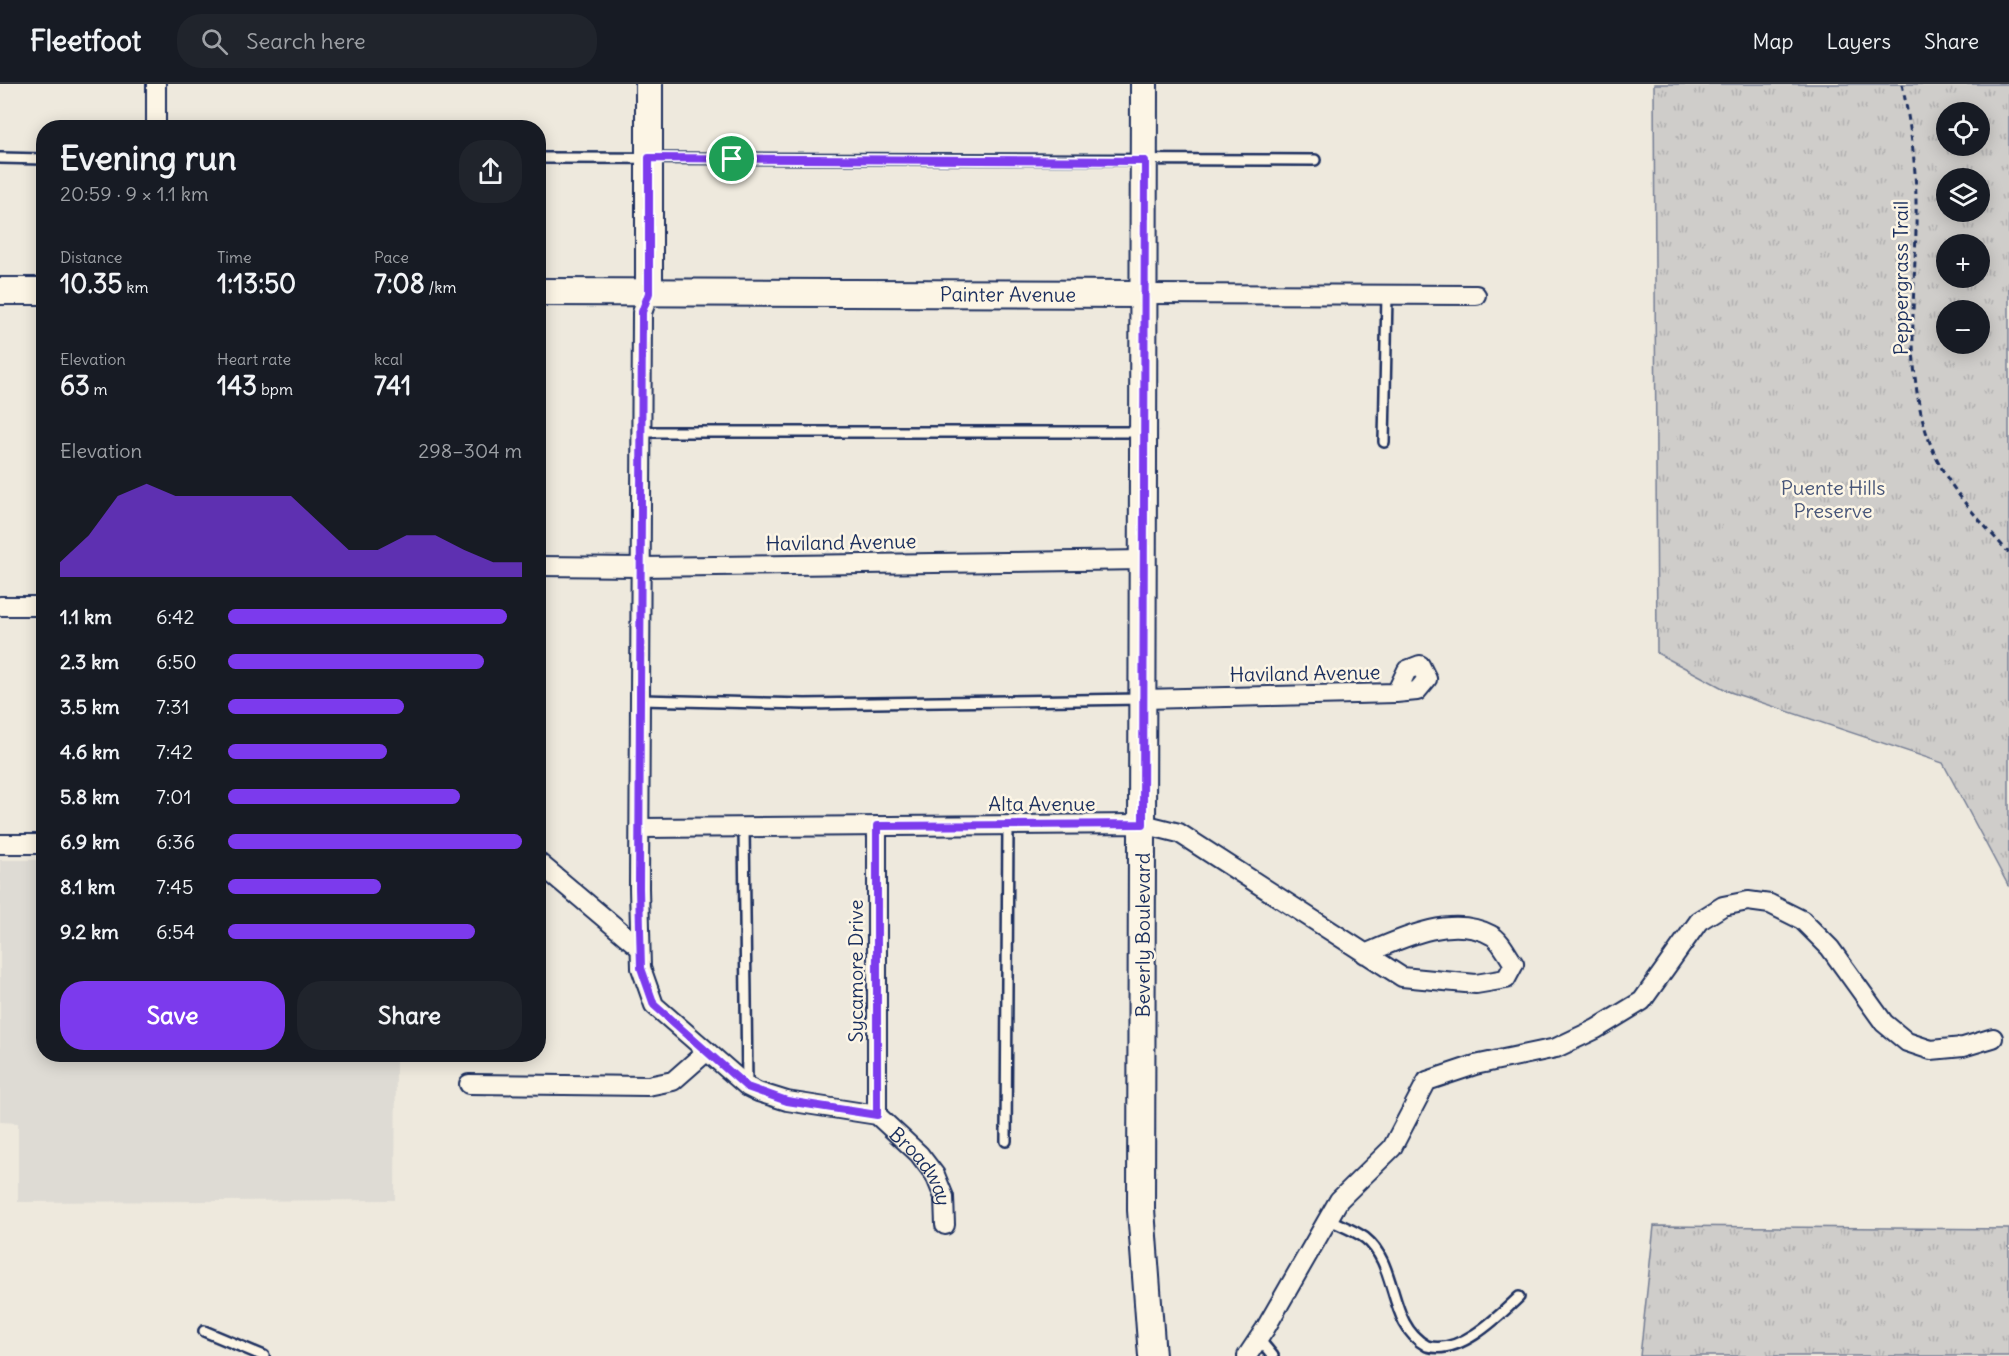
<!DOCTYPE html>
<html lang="en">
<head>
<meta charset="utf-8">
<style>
	:root { --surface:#171b24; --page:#20242c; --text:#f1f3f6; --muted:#9ea1a6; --line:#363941; --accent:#7c3aed }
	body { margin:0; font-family:Delius,sans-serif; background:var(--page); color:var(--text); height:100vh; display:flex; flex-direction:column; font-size:22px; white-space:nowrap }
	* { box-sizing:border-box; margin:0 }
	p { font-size:20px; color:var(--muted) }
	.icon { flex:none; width:33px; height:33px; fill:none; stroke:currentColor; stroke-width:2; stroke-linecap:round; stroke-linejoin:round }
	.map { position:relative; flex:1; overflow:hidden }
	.side { position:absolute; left:36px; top:36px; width:510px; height:942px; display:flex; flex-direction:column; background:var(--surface); border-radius:24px; box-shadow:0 3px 15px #0003 }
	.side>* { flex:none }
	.tools { position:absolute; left:1936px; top:18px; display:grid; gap:12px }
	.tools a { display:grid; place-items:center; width:54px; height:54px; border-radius:50%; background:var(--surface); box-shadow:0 3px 15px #0003; font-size:30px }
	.pin { position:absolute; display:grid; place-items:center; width:51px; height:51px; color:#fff; margin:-26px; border:3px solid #fff; border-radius:50%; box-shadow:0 2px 6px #0007 }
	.round { display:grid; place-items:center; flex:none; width:63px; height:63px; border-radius:24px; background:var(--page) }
	.headline { display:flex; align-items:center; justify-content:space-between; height:102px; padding:0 24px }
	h1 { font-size:33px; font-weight:700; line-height:45px }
	.stats { display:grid; grid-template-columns:repeat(3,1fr); gap:9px; height:102px; padding:6px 24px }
	.stats div { display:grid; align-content:center }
	.stats b { font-size:26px; font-weight:700 }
	.stats small { font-size:16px; font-weight:400 }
	.stats p { font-size:16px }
	.chart { height:168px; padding:12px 24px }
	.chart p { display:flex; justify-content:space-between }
	.chart svg { width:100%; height:108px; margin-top:6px; fill:var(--accent); opacity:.7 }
	.cta { display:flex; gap:12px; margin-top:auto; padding:12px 24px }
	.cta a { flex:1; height:69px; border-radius:24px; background:var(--accent); color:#fff; font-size:24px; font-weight:700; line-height:69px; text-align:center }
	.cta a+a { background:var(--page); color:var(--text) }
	ul { padding:0 24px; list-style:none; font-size:20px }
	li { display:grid; grid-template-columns:96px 72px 1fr; align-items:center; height:45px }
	li i { height:15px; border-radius:8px; background:var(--accent) }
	header { display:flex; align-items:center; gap:36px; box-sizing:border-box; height:84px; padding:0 30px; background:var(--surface); border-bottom:2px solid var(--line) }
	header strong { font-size:28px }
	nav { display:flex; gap:33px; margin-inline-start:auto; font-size:21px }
	.search { width:420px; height:54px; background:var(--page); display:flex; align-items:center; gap:15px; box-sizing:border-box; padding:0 21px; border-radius:24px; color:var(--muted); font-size:22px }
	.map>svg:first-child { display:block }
	.built { fill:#dedbd4 }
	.park { fill:url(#park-tufts); stroke:#757e94; stroke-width:1.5; fill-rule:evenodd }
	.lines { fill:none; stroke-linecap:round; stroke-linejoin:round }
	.lane-casing { stroke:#1b2f5e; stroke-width:14 }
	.street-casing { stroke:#1b2f5e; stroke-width:22 }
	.secondary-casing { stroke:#1b2f5e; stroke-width:30 }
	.path { stroke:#1b2f5e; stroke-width:3; stroke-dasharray:6 4.5; stroke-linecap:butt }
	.lane { stroke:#fcf5e5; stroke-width:9 }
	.street { stroke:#fcf5e5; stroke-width:18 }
	.secondary { stroke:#fcf5e5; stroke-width:26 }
	.route-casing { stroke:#fff; stroke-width:12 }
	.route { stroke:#7c3aed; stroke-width:8 }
	.labels { text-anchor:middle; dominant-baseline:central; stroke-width:5; stroke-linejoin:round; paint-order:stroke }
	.street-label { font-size:20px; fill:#1b2f5e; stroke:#fcf5e5 }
	.park-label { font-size:20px; fill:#485679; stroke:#fcf5e5 }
</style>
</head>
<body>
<header>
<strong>Fleetfoot</strong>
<div class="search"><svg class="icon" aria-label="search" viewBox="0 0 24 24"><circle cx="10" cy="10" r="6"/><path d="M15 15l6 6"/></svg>Search here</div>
<nav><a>Map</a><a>Layers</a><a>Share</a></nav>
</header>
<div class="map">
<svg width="2009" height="1272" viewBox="0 0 2009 1272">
	<defs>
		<pattern id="park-tufts" width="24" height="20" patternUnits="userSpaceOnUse" patternTransform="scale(1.5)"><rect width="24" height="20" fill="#cfcdca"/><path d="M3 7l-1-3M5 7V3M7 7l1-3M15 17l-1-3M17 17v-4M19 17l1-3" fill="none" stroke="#b1b0b0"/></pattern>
	</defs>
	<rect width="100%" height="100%" fill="#eee9dd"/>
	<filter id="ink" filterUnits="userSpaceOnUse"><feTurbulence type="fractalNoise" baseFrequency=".0167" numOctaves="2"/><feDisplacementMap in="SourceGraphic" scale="12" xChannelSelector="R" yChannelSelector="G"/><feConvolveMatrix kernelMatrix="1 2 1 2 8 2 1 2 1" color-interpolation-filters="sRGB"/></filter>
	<g filter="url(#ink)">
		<!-- built -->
		<polygon class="built" points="0,776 43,776 44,970 396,971 395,1116 18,1118 18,1039 0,1038"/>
		<!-- park -->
		<g class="park">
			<path d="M1654 0H2009V803L1943 679 1730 608 1657 569ZM1947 28H1980V62H1947ZM1947 94H1980V128H1947ZM1947 160H1980V194H1947ZM1947 226H1980V260H1947Z"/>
			<polygon points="1654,1142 2009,1145 2009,1272 1640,1272"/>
		</g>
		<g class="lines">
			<defs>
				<g id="lane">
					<polyline points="0,74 44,75"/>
					<polyline points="538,74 1315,76"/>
					<polyline points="642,348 1142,348"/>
					<polyline points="1384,358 1387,211"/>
					<polyline points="641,616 805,620 1142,615"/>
					<polyline points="744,743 747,1002"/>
					<polyline points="1006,1057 1008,741"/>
					<path d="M1328 1135C1339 1141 1354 1146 1365 1154 1399 1181 1387 1241 1427 1262 1459 1272 1498 1233 1519 1213"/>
					<polyline points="204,1247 264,1272"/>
					<polyline points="1259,1255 1273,1272"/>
				</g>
				<g id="street">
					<polyline points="156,0 156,44"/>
					<path id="s1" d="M649 209 642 229 639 804 641 884 654 921 748 1003 758 1008 787 1017 877 1031 919 1070 935 1091 944 1113 945 1141"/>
					<polyline points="1145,210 1476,211"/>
					<polyline points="538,482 641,483 1144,476"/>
					<polyline points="0,522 44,522"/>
					<polyline points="1143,615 1396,609 1417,607 1427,595 1420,581 1407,586 1396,609"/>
					<polyline points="877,742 877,1031"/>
					<path d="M640 744 1143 740 1179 749 1402 893 1476 900 1506 895 1514 880C1508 872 1500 855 1491 851 1452 830 1402 854 1365 870"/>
					<polyline points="0,760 44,760"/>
					<polyline points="538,778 640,864"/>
					<polyline points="469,1000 648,1002 673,997 706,968"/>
					<polyline points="1247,1272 1265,1245 1339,1116 1392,1064 1427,997 1475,981 1556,964 1596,945 1642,917 1699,837 1723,822 1748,817 1770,820 1802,836 1830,864 1884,939 1907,958 1931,966 1963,963 1993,954"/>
				</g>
				<g id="secondary">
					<polyline points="1144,0 1141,1126 1152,1272"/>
					<polyline points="0,207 44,207"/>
					<path id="s2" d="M538 208 1145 210"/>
					<polyline points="649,209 649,0"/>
				</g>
			</defs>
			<!-- lane casing -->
			<use href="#lane" class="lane-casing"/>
			<!-- street casing -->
			<use href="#street" class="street-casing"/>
			<!-- secondary casing -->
			<use href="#secondary" class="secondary-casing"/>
			<!-- path -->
			<path class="path" d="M1902 0C1910 38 1916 79 1916 118 1918 203 1898 299 1939 379 1955 412 1985 442 2009 469"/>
			<!-- lane -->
			<use href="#lane" class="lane"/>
			<!-- street -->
			<use href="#street" class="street"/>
			<!-- secondary -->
			<use href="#secondary" class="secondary"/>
		</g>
	</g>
	<g class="lines" filter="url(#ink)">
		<defs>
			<polygon id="route" points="649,74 1145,77 1143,740 877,742 877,1031 787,1017 747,1003 654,921 641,884 639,804 642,228 649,209"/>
		</defs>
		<!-- route casing -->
		<use href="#route" class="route-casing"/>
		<!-- route -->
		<use href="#route" class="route"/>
	</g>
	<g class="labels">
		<!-- street labels -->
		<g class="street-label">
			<text transform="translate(1900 194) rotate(-90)">Peppergrass Trail</text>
			<text stroke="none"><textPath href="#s2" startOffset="470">Painter Avenue</textPath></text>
			<text transform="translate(841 458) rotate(-1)">Haviland Avenue</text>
			<text transform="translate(1305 589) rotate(-1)">Haviland Avenue</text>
			<text x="1042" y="719">Alta Avenue</text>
			<text transform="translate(1142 851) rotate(-90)">Beverly Boulevard</text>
			<text transform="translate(855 887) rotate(-90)">Sycamore Drive</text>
			<text stroke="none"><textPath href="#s1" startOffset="1042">Broadway</textPath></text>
		</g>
		<!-- park labels -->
		<g class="park-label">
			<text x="1833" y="403">Puente Hills<tspan x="1833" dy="23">Preserve</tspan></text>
		</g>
	</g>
</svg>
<div class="tools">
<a><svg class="icon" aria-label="locate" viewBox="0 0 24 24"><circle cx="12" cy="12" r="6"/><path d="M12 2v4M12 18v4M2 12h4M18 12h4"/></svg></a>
<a><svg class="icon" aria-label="layers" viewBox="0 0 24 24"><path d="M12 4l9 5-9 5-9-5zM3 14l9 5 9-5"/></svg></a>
<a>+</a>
<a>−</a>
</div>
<div class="pin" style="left:732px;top:75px;background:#1e9e55"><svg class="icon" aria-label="arrive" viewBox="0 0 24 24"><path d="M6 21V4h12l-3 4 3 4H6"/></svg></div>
<section class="side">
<div class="headline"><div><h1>Evening run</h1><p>20:59 · 9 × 1.1 km</p></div><a class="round"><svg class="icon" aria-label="share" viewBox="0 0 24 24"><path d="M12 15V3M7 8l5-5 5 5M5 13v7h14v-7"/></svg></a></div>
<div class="stats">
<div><p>Distance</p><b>10.35<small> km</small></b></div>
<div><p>Time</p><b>1:13:50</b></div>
<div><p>Pace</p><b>7:08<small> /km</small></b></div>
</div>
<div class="stats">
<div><p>Elevation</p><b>63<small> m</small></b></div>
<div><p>Heart rate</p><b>143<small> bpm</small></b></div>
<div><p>kcal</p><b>741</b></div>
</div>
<div class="chart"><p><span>Elevation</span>298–304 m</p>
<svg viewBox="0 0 160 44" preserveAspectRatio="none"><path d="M0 44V38L10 27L20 11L30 6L40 11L50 11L60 11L70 11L80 11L90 22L100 33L110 33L120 27L130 27L140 33L150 38L160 38V44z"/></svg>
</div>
<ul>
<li><b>1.1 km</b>6:42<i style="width:95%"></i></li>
<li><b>2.3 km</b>6:50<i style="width:87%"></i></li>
<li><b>3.5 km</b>7:31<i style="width:60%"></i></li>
<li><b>4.6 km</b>7:42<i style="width:54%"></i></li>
<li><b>5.8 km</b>7:01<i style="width:79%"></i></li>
<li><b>6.9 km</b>6:36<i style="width:100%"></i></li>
<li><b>8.1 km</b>7:45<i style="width:52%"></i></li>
<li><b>9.2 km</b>6:54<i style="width:84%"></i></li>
</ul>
<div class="cta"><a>Save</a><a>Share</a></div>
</section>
</div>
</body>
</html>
